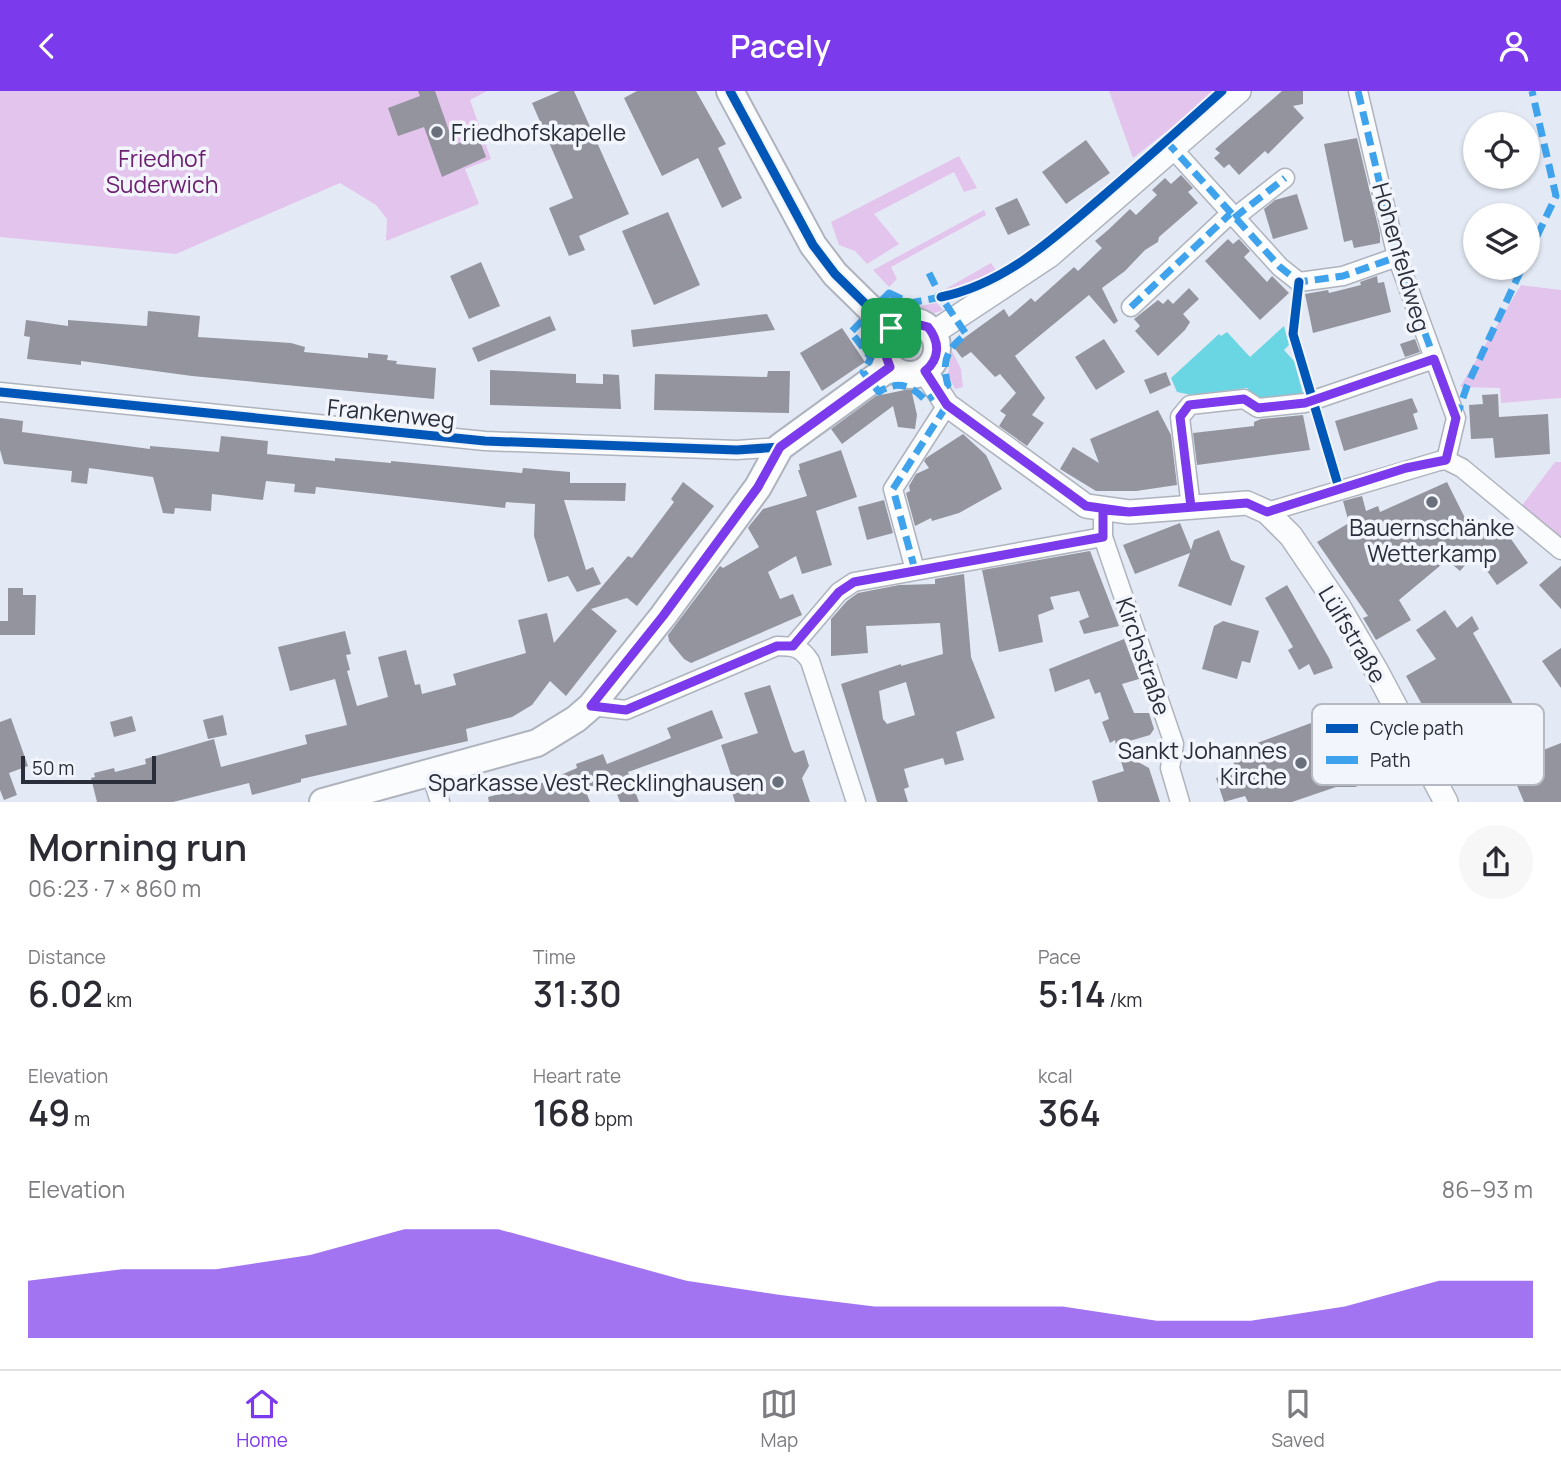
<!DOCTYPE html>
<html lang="en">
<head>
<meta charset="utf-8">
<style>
	:root { --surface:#fff; --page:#f7f7f7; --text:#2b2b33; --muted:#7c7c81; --line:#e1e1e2; --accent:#7c3aed }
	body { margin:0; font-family:Manrope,sans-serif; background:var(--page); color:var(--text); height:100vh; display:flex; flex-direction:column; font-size:26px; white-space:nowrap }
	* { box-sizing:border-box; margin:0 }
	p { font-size:23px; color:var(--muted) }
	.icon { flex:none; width:38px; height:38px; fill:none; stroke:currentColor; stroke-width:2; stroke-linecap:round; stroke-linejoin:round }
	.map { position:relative; height:711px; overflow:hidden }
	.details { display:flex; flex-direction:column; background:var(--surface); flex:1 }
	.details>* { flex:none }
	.controls { position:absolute; left:1463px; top:21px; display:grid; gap:14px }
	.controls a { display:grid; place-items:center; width:77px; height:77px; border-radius:50%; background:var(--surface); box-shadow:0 2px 5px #0004; font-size:35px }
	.scale { position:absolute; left:21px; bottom:18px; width:135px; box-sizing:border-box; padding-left:7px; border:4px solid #292e3a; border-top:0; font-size:19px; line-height:24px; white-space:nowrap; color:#292e3a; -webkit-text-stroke:5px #f2f5fb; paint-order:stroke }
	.pin { position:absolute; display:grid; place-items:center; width:60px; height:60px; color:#fff; margin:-30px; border-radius:14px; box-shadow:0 4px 10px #0006 }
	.round { display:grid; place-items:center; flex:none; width:74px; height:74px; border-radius:37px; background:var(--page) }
	.summary { display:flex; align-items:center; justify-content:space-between; height:119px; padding:0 28px }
	h1 { font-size:38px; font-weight:600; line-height:52px }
	.metrics { display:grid; grid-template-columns:repeat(3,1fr); gap:10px; height:119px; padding:7px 28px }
	.metrics div { display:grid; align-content:center }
	.metrics b { font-size:35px; font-weight:600 }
	.metrics small { font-size:19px; font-weight:400 }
	.metrics p { font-size:19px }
	.chart { height:196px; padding:14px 28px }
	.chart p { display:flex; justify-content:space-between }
	.chart svg { width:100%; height:126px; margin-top:7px; fill:var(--accent); opacity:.7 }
	header { display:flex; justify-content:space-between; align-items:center; height:91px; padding:0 28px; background:var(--accent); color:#fff; font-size:32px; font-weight:600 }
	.tabs { display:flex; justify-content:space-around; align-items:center; height:98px; border-top:2px solid var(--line); background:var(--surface); font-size:19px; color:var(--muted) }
	.tabs a { display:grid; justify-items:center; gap:4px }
	.tabs .on { color:var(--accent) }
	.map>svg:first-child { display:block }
	.green { fill:#e3c4ec }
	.water { fill:#6bd6e3 }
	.building { fill:#93949e; fill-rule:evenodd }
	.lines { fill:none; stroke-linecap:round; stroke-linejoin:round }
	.minor-casing { stroke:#aeb3bd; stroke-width:21 }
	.tertiary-casing { stroke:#aeb3bd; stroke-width:26 }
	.secondary-casing { stroke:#aeb3bd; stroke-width:30 }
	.minor { stroke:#fbfcfe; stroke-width:18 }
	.tertiary { stroke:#fbfcfe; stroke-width:23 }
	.secondary { stroke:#fbfcfe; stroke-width:26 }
	.quiet { stroke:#3ea3ec; stroke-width:7; stroke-dasharray:14 7; stroke-linecap:butt }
	.cycleway-casing { stroke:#f2f5fb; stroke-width:13 }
	.cycleway { stroke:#0057b8; stroke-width:9 }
	.route-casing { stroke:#fff; stroke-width:14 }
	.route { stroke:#7c3aed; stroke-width:9 }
	.poi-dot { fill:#6a707b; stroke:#f2f5fb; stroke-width:2.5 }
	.labels { text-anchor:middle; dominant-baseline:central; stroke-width:7; stroke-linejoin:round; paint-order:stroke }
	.poi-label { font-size:23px; fill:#292e3a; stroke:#f2f5fb; text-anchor:end }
	.park-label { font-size:23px; fill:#6c1d70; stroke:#f2f5fb }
	.street-label { font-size:23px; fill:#292e3a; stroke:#f2f5fb }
	.key { fill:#f2f5fb; stroke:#b6b9c1; stroke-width:2 }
	.key-label { font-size:19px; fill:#292e3a }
</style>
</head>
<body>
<header><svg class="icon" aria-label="back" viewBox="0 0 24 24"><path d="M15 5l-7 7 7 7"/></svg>Pacely<svg class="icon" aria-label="person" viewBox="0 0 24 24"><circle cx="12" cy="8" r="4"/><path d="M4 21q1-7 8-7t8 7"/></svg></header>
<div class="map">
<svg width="1561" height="711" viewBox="0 0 1561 711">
	<rect width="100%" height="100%" fill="#e4eaf5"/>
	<!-- green -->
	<g class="green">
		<polygon points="0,0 487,0 470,9 491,68 465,78 479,113 386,150 387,128 376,114 340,92 176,163 0,146"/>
		<polygon points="1109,0 1218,0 1133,67"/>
		<polygon points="959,65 977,97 964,101 954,81 874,123 899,153 867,173 855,160 839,154 831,131"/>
		<polygon points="984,119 986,124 891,176 897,188 889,196 873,179"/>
		<polygon points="991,172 998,182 969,196 942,200"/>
		<polygon points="1521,194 1561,199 1561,307 1501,312 1500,297 1460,296"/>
		<path d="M893 209 913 216 937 212 943 219C925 227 906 221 889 213Z"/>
		<polygon points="952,260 961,278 963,296 955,298 948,283"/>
		<polygon points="1555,371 1561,371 1561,450 1520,417"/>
	</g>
	<!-- water -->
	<polygon class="water" points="1284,235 1289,254 1284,259 1294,270 1304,306 1257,310 1247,297 1192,304 1177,301 1171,287 1219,243 1221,245 1227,241 1250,266"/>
	<!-- building -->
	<g class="building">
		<polygon points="418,0 435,0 454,54 478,45 486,66 442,86 424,36 398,45 388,17 420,5"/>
		<polygon points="560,0 574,0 629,123 579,145 585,159 569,165 549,117 573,107 532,12"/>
		<polygon points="637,0 696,0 726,53 718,57 742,107 722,117 698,67 662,85 624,7"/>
		<polygon points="1282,0 1303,0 1303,13 1293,15 1304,27 1268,63 1265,60 1239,84 1229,73 1224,77 1214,67 1220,62 1215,58"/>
		<polygon points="1357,47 1380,143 1380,152 1354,157 1352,149 1344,151 1324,53"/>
		<polygon points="1086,49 1110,82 1066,113 1042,81"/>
		<polygon points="1181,84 1193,97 1188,101 1198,112 1159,146 1158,151 1145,159 1125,180 1102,197 1118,230 1114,233 1089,204 1015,265 1045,307 1032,324 1044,332 1027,355 999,335 1006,324 1000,320 1016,302 1000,283 995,286 971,261 962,267 953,255 1004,218 1009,226 1031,207 1035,211 1074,176 1078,180 1102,157 1095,150 1108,139 1130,118 1136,124 1157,104 1152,99 1165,87 1171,93"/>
		<polygon points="1297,103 1308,138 1273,148 1264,118 1275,109"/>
		<polygon points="1017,107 1030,134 1008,144 995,117"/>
		<polygon points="668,121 700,194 654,214 622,140"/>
		<polygon points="1228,148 1233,153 1239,148 1250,160 1244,166 1267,191 1272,185 1289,202 1260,229 1205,170"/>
		<polygon points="481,171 500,215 469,228 450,185"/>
		<polygon points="1377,185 1378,192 1384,191 1391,221 1313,242 1305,203 1328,199 1329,202 1361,194 1360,191"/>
		<polygon points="1189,197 1199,208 1183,223 1190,231 1185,239 1158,265 1135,240 1140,235 1134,228 1158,209 1163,213 1168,208 1173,213"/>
		<polygon points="148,220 200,225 198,246 291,252 305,256 304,261 368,267 368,262 388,264 387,269 397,270 396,273 436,277 434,308 192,285 81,270 81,274 27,268 30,246 24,245 26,229 68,235 68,229 147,235"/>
		<polygon points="767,223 775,239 633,256 631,239"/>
		<polygon points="550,225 556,239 478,271 472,257"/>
		<polygon points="842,237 865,271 822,300 800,262"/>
		<polygon points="1104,248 1125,281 1096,299 1075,266"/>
		<polygon points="1415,248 1420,261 1405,266 1400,253"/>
		<polygon points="490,279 576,283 576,292 603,293 603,283 619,284 621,318 490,314"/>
		<polygon points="768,280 790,280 789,322 654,319 655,283 767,286"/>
		<polygon points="1166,281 1171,294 1150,303 1144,289"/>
		<polygon points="919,296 912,302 917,324 915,338 898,336 893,315 842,353 831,338 876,305"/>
		<polygon points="1498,303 1499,326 1548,323 1550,363 1495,367 1493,347 1471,348 1469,314 1483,313 1482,304"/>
		<polygon points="1412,307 1418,321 1413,323 1418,338 1344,360 1335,330"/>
		<polygon points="1158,319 1171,344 1177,394 1136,400 1096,400 1060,378 1073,356 1099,372 1090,348"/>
		<polygon points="1303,324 1310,359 1197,374 1193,342 1254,335 1254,331 1261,328"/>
		<polygon points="0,327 23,330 22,341 150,358 150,355 219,361 221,345 268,350 267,363 335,370 335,367 391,372 391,370 522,382 523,377 570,381 570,392 626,392 625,410 564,409 586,479 593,476 601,493 577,501 568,485 548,491 534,445 535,413 506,411 505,417 316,396 315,403 294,401 295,393 266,390 263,409 212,403 211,420 175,417 174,423 163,422 153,386 89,377 87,393 71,391 72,380 4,373 0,359"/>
		<polygon points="963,343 986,364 1002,398 959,422 932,430 931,427 915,435 906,402 910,400 909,395 916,383 929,377 924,370 926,367"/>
		<polygon points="841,359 857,406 816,420 832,474 802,483 796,465 768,481 780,508 793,503 802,524 691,572 684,568 669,550 668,544 720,475 723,477 759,456 748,437 750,434 763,418 807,405 798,379 800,379 799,373"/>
		<polygon points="683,391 714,415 637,515 627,507 591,518 617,540 566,605 550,590 532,614 512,626 466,638 468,650 301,688 301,691 252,704 249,692 173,711 97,711 91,687 95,686 94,682 114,677 115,681 146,673 145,668 214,648 221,676 307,653 305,644 347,634 335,588 290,600 278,556 345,540 351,563 346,564 350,579 347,580 357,615 388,606 378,566 406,559 415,594 420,593 422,603 456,594 453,583 526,562 518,529 547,522 554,552 628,465 632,467 674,411 671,408"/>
		<polygon points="1447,391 1473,443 1481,435 1491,444 1501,434 1528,472 1497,494 1475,463 1460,480 1447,469 1399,509 1411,529 1376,549 1363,527 1368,525 1317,451 1349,432 1343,410 1362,405 1366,420 1378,415 1380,421"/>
		<polygon points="884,409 893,442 867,449 858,416"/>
		<polygon points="1180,432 1191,459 1194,449 1219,439 1231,469 1245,475 1231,515 1178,495 1190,462 1135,483 1123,454"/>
		<polygon points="1090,460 1119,535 1084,543 1079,530 1089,526 1079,500 1050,506 1054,518 1038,524 1043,551 999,561 982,479"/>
		<polygon points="1561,475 1561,518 1539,494"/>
		<path d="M964 483 971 566 995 627 956 641 964 669 945 674 943 667 904 678 909 696 904 698 908 711H877L841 593 901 573V575L943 563 940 532 866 535 868 562 831 565V528L847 510 858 502 899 494 935 493V488ZM906 591 915 624 887 633 883 628 879 600Z"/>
		<polygon points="1287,494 1329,567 1333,577 1314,584 1309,573 1299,579 1288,559 1293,556 1265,507"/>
		<polygon points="8,497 23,497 23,504 36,504 35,544 0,544 0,530 8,530"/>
		<polygon points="1445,519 1457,537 1472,525 1479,538 1473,542 1517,620 1447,658 1406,585 1436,568 1416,539"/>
		<polygon points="1223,530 1259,540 1250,572 1242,570 1237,588 1202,578 1214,535"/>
		<polygon points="1124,548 1139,588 1122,593 1134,622 1149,622 1154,638 1150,644 1116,654 1115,649 1110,652 1102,631 1109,628 1100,601 1095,603 1089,588 1055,601 1049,578"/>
		<polygon points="1561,557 1561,597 1542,570"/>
		<polygon points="770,594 792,659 795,662 804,659 809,675 802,687 810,711 735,711 730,695 734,693 721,654 758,642 744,602"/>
		<polygon points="712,619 723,647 628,681 639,711 620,711 611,688 585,698 590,711 489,711 488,706 542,692 577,677 576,673 603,663 607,673 657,653 671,647 667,637"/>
		<polygon points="223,624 227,644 208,648 203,629"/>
		<polygon points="132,625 136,640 114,646 110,631"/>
		<polygon points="11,627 28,675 9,682 17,704 4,709 0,699 0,631"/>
		<polygon points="1319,629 1331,630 1342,640 1355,640 1363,644 1365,663 1377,688 1355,696 1336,696 1292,711 1248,711 1245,705 1224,711 1216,687 1237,680 1230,662"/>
		<polygon points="1561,652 1561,711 1524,711 1508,673"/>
		<polygon points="1118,660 1149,677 1160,711 1098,711 1092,690 1124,680"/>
	</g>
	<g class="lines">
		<defs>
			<g id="minor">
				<polyline points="1358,0 1397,166 1456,327 1446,369"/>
				<polyline points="1172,57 1280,176 1299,191 1343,185 1397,166"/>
				<polyline points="1234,127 1285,87"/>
				<polyline points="1131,216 1230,123"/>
				<polyline points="0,301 485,350 737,359 780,356"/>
				<polyline points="1191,416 1180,326 1190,314 1244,308 1258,317 1305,312 1434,268"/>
				<polyline points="1103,419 1103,446 1174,653 1170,677 1180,711"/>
				<polyline points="1267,421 1439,370 1446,369 1462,377 1561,459"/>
				<polyline points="915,479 893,398 947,314"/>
				<polyline points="793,555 839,501 854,491 1103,446"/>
				<path d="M591 615 626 619 777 555C793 555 801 556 810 570L856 711"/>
				<polyline points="430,680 440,711"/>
			</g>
			<g id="tertiary">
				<polyline points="933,242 1049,165 1239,0"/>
				<polyline points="925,280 947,314 1086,415 1129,421 1247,412 1267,421 1291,445 1339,516 1376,579 1446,711"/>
			</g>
			<g id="secondary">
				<polyline points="730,0 813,154 835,183 891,238"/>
				<circle cx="910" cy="257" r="27"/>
				<polyline points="323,711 537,652 576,628 591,615 663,525 758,396 780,356 890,276"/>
			</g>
		</defs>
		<!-- minor casing -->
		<use href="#minor" class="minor-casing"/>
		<!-- tertiary casing -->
		<use href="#tertiary" class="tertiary-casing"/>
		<!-- secondary casing -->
		<use href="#secondary" class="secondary-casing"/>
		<!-- minor -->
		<use href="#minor" class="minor"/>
		<!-- tertiary -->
		<use href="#tertiary" class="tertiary"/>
		<!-- secondary -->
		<use href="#secondary" class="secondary"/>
		<!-- quiet -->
		<g class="quiet">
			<polyline points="1358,0 1397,166 1456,327 1446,369"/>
			<polyline points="1166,50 1280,176 1299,191 1343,185 1397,166"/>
			<polyline points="1234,127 1285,87"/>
			<polyline points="1528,164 1556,105 1532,0"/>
			<polyline points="929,182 941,206 947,205"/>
			<path d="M889 202 910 212 941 206 966 243C947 258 941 270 948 294L926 310C912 294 897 289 879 301L863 281 871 267 851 241Z"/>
			<polyline points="1131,216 1230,123"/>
			<polyline points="1456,327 1467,295 1522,177"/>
			<polyline points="1191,416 1180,326 1190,314 1244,308 1258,317 1305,312 1434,268"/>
			<polyline points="915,479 893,398 947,314"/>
			<polyline points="793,555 839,501 854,491 1103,446"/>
		</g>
		<defs>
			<g id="cycleway">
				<polyline points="730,0 813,154 835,183 891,238"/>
				<polyline points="1299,191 1293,243 1339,397"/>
				<path d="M941 206C1005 193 1054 147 1102 106 1143 71 1182 36 1222 0"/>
				<polyline points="0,301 485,350 737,359 780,356 890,276"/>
			</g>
		</defs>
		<!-- cycleway casing -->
		<use href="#cycleway" class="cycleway-casing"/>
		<!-- cycleway -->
		<use href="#cycleway" class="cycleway"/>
	</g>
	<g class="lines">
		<defs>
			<path id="route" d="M891 237 883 257 890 276 780 356 758 396 663 525 591 615 626 619 777 555H793L839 501 854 491 1103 446V419L1129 421 1191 416 1180 326 1189 314 1244 308 1258 317 1305 312 1434 268 1456 327 1446 369 1406 377 1267 421 1247 412 1129 421 1086 415 947 314 925 280C940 268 940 251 928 236L905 230 891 237"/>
		</defs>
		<!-- route casing -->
		<use href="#route" class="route-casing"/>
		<!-- route -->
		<use href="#route" class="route"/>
	</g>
	<!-- markers -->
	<g class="poi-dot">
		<circle cx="437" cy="41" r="7"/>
		<circle cx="1432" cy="411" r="7"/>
		<circle cx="1301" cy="672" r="7"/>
		<circle cx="778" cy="691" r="7"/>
	</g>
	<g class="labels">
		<!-- poi labels -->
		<g class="poi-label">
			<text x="451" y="41" text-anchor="start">Friedhofskapelle</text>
			<text x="1432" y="436" text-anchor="middle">Bauernschänke<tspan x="1432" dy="26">Wetterkamp</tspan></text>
			<text x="1287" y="659">Sankt Johannes<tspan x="1287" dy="26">Kirche</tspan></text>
			<text x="764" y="691">Sparkasse Vest Recklinghausen</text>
		</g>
		<!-- park labels -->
		<g class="park-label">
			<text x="162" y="67">Friedhof<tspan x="162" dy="26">Suderwich</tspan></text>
		</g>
		<!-- street labels -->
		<g class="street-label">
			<text transform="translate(1402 166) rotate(74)">Hohenfeldweg</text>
			<text transform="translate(391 322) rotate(6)">Frankenweg</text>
			<text transform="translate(1353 543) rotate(59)">Lülfstraße</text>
			<text transform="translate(1144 565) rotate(71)">Kirchstraße</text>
		</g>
	</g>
	<!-- legend -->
	<rect x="1312" y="613" width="232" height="81" rx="10" class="key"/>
	<rect x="1326" y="633" width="32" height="9" fill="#0057b8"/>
	<rect x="1326" y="665" width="32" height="8" fill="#3ea3ec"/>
	<g class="key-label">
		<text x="1370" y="644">Cycle path</text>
		<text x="1370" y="676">Path</text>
	</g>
</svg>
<div class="controls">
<a><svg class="icon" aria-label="locate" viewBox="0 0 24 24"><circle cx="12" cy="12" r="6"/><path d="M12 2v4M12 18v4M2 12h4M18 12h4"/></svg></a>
<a><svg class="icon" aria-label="layers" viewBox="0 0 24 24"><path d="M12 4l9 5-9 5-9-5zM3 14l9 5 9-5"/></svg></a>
</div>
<div class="scale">50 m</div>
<div class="pin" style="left:891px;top:237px;background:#1e9e55"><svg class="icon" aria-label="arrive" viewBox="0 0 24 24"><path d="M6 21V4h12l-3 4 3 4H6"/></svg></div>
</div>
<section class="details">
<div class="summary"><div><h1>Morning run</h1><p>06:23 · 7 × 860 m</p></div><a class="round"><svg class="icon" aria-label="share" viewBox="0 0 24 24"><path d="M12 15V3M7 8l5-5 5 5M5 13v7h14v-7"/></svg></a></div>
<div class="metrics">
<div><p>Distance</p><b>6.02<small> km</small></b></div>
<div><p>Time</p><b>31:30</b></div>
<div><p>Pace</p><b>5:14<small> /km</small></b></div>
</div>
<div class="metrics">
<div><p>Elevation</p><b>49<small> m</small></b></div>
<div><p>Heart rate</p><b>168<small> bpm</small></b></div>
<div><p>kcal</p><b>364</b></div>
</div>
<div class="chart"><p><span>Elevation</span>86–93 m</p>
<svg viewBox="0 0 160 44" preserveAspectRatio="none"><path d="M0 44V24L10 20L20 20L30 15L40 6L50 6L60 15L70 24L80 29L90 33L100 33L110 33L120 38L130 38L140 33L150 24L160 24V44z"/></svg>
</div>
</section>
<nav class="tabs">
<a class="on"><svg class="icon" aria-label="home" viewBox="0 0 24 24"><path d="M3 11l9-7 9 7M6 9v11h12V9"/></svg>Home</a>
<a><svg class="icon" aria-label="map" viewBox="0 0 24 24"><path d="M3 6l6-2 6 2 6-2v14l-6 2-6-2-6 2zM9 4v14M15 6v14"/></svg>Map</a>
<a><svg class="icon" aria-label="saved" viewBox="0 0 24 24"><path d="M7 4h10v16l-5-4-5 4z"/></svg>Saved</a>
</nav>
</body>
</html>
